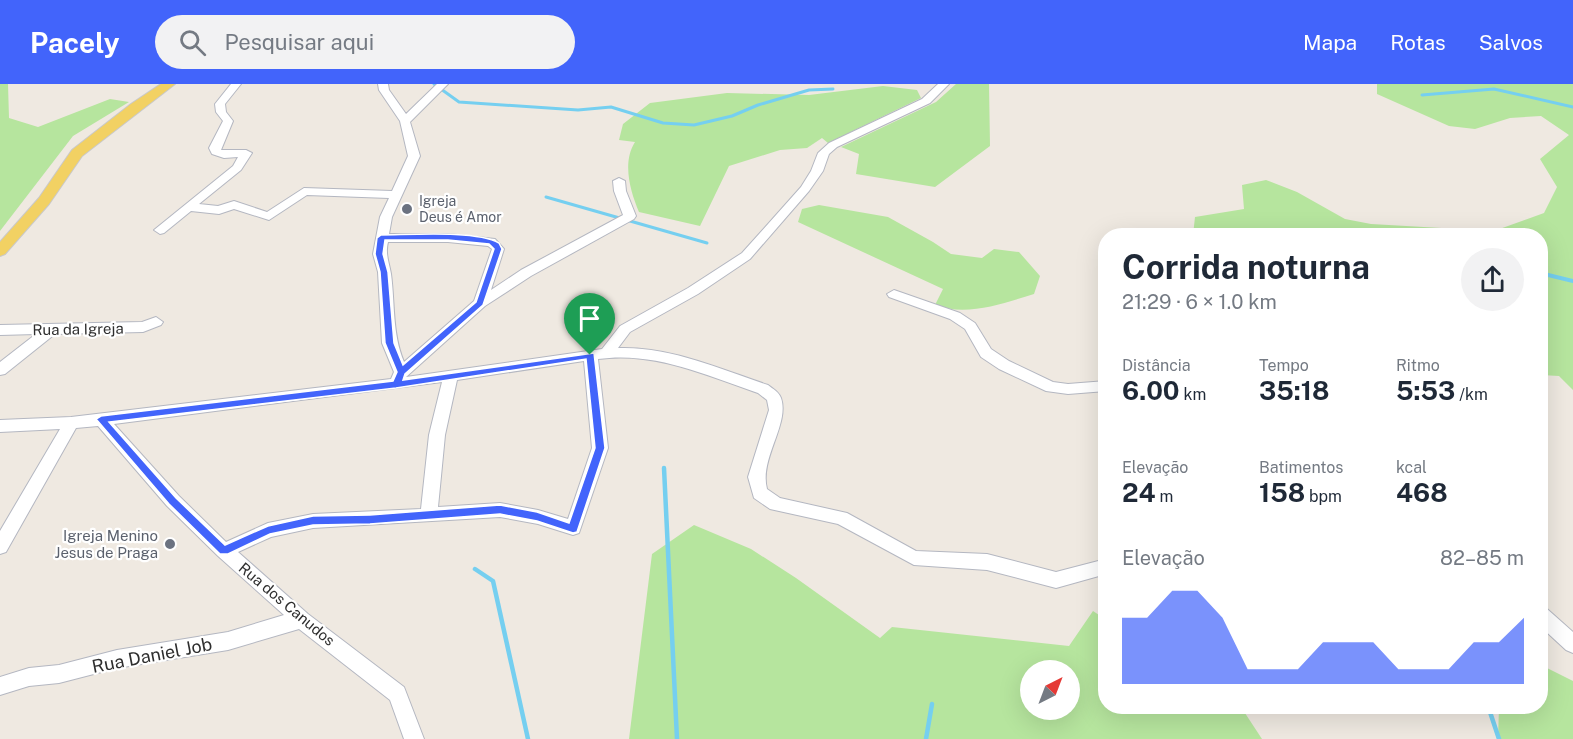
<!DOCTYPE html>
<html lang="pt">
<head>
<meta charset="utf-8">
<style>
	:root { --surface:#fff; --page:#f2f2f3; --text:#1f2937; --muted:#747a83; --accent:#4264fb }
	body { margin:0; font-family:"Public Sans",sans-serif; background:var(--page); color:var(--text); height:100vh; display:flex; flex-direction:column; font-size:22px; white-space:nowrap }
	* { box-sizing:border-box; margin:0 }
	p { font-size:20px; color:var(--muted) }
	.icon { flex:none; width:33px; height:33px; fill:none; stroke:currentColor; stroke-width:2; stroke-linecap:round; stroke-linejoin:round }
	.map { position:relative; flex:1; overflow:hidden }
	.details { position:absolute; left:1098px; top:144px; width:450px; height:486px; display:flex; flex-direction:column; background:var(--surface); border-radius:24px; box-shadow:0 6px 24px #0002 }
	.details>* { flex:none }
	.needle { width:39px; rotate:42deg }
	.controls { position:absolute; left:1020px; top:576px; display:grid; gap:12px }
	.controls a { display:grid; place-items:center; width:60px; height:60px; border-radius:50%; background:var(--surface); box-shadow:0 6px 24px #0002; font-size:30px }
	.pin { position:absolute; display:grid; place-items:center; width:51px; height:51px; color:#fff; margin:-62px -26px; border-radius:50% 50% 50% 0; rotate:-45deg; box-shadow:0 0 6px #0007 }
	.pin .icon { rotate:45deg }
	.round { display:grid; place-items:center; flex:none; width:63px; height:63px; border-radius:32px; background:var(--page) }
	.head { display:flex; align-items:center; justify-content:space-between; height:102px; padding:0 24px }
	h1 { font-size:33px; font-weight:700; line-height:45px }
	.figures { display:grid; grid-template-columns:repeat(3,1fr); gap:9px; height:102px; padding:6px 24px }
	.figures div { display:grid; align-content:center }
	.figures b { font-size:26px; font-weight:700 }
	.figures small { font-size:16px; font-weight:400 }
	.figures p { font-size:16px }
	.chart { height:168px; padding:12px 24px }
	.chart p { display:flex; justify-content:space-between }
	.chart svg { width:100%; height:108px; margin-top:6px; fill:var(--accent); opacity:.7 }
	header { display:flex; align-items:center; gap:36px; box-sizing:border-box; height:84px; padding:0 30px; background:var(--accent); color:#fff }
	header strong { font-size:28px }
	nav { display:flex; gap:33px; margin-inline-start:auto; font-size:21px }
	.search { width:420px; height:54px; background:var(--page); display:flex; align-items:center; gap:15px; box-sizing:border-box; padding:0 21px; border-radius:33px; color:var(--muted); font-size:22px }
	.map>svg:first-child { display:block }
	.green { fill:#b6e59e; fill-rule:evenodd }
	.lines { fill:none; stroke-linecap:round; stroke-linejoin:round }
	.stream-far2 { stroke:#75cff0; stroke-width:3 }
	.stream-far1 { stroke:#75cff0; stroke-width:4 }
	.stream { stroke:#75cff0; stroke-width:4.5 }
	.minor-casing { stroke:#b4b7c1; stroke-width:2 }
	.major-casing { stroke:#c9c9c9; stroke-width:2 }
	.minor { fill:#fff; fill-rule:evenodd }
	.major { fill:#f2d163; fill-rule:evenodd }
	.route { fill:#4264fb; stroke:#fff; stroke-width:1.5; fill-rule:evenodd }
	.worship-dot { fill:#6b7280; stroke:#fff; stroke-width:2 }
	.labels { text-anchor:middle; dominant-baseline:central; stroke-width:4.5; stroke-linejoin:round; paint-order:stroke }
	.far-worship-label { font-size:14px; fill:#5b616d; stroke:#fff; text-anchor:start }
	.street-label { font-size:15px; fill:#2e2e2e; stroke:#fff }
	.worship-label { font-size:15px; fill:#5b616d; stroke:#fff; text-anchor:end }
	.near-street-label { font-size:18px; fill:#2e2e2e; stroke:#fff }
</style>
</head>
<body>
<header>
<strong>Pacely</strong>
<div class="search"><svg class="icon" aria-label="search" viewBox="0 0 24 24"><circle cx="10" cy="10" r="6"/><path d="M15 15l6 6"/></svg>Pesquisar aqui</div>
<nav><a>Mapa</a><a>Rotas</a><a>Salvos</a></nav>
</header>
<div class="map">
<svg width="1573" height="655" viewBox="0 0 1573 655">
	<rect width="100%" height="100%" fill="#efe9e1"/>
	<!-- green -->
	<g class="green">
		<polygon points="0,0 8,0 9,34 38,43 110,15 129,18 73,52 0,147"/>
		<polygon points="956,0 989,0 990,62 935,103 856,90 859,70 841,63 936,18"/>
		<polygon points="1377,0 1573,0 1573,306 1559,292 1541,291 1540,152 1193,151 1195,133 1244,125 1242,101 1266,96 1297,108 1345,135 1371,140 1494,147 1544,129 1557,103 1540,75 1569,51 1541,32 1510,34 1475,45 1449,42 1377,10"/>
		<path d="M883 2 917 6 921 14 828 59 822 54 807 64 780 66 729 82 700 142 639 128C630 107 622 78 635 58L619 56 623 40 650 19 727 9 809 11Z"/>
		<path d="M819 121 888 133 933 158 951 170 982 174 994 165 1019 168 1040 192 1034 210C1004 219 967 233 935 221L943 205 798 138 802 125Z"/>
		<path d="M694 441 751 465 796 494 880 554 892 543 1069 562 1093 527 1105 535 1106 622 1241 623 1262 655H629L652 470ZM1030 586H1070V626H1030Z"/>
		<polygon points="1541,581 1573,597 1573,655 1498,655 1499,623 1540,622"/>
	</g>
	<g class="lines">
		<!-- stream-far2 -->
		<g class="stream-far2">
			<polyline points="434,0 459,18 578,26 611,23 663,39 694,41 732,32 758,21 809,6 833,5"/>
			<polyline points="1422,11 1494,5 1573,23"/>
			<polyline points="546,113 707,159"/>
		</g>
		<!-- stream-far1 -->
		<polyline class="stream-far1" points="1540,189 1573,197"/>
		<!-- stream -->
		<g class="stream">
			<polyline points="664,384 677,655"/>
			<polyline points="475,485 493,497 528,655"/>
			<polyline points="1488,622 1499,655"/>
			<polyline points="926,655 932,620"/>
		</g>
		<defs>
			<g id="minor">
				<path d="M231 0H241L225 20 226 28 233 37 221 66H246L252 69 241 86 199 120 218 122 234 117 267 128 304 104 392 107 408 72 400 37 379 6 378 0H388L389 6 406 30 437 0H448L410 38 420 72 392 133 389 150H448L495 155 504 165 491 206 521 186 623 131 614 107 613 97 619 94 625 97 626 107 636 132 634 135 531 192 485 222 406 293 602 265 620 242 688 204 742 169 801 103 811 87 818 69 829 59 922 15 938 0H949L930 19 837 63 829 70 823 87 809 107 750 175 698 210 630 248 618 264C670 262 720 285 768 301 773 305 779 308 781 314 790 340 759 375 767 405L780 414 847 429 916 467 987 470 1056 488 1106 475V490L1056 504 987 486 914 481 838 440 770 425 754 414 748 393 769 326 767 316 758 309C706 291 654 267 598 275L608 364 579 449 573 451 538 440 500 433 313 444 271 453 238 468 308 530 404 603 424 655H404L390 616 299 545 228 566 117 584 59 599 29 602 0 611V593L29 584 59 581 117 566 228 548 284 531 218 472 167 422 98 342 76 344 6 468 0 470V447L60 345 0 348V336L71 333 391 295 394 288 382 259 378 188 373 170 380 133 389 114 307 111 269 136 234 125 219 130 191 127 164 149 160 150 154 146 233 82 238 73 224 74 212 70 209 64 223 37 216 28 215 20ZM388 158H448L488 162 492 165 474 217 404 278C392 249 395 220 391 190 389 178 385 170 388 158ZM584 277 592 364 568 435 538 426 500 419 438 423 445 351 457 296ZM442 298 429 351 421 425 313 430 268 439 226 458 179 412 114 340Z"/>
				<polygon points="894,206 960,229 975,239 991,265 1009,277 1053,298 1068,300 1106,297 1106,307 1068,310 1046,307 999,285 981,273 965,245 950,235 889,213 887,210"/>
				<polygon points="156,233 163,238 161,241 143,248 55,250 5,290 0,291 0,278 36,250 0,251 0,241 142,238"/>
				<polygon points="1540,522 1546,524 1573,548 1573,569 1566,566 1540,542"/>
			</g>
			<polygon id="major" points="161,0 175,0 82,72 49,120 5,170 0,172 0,158 39,114 72,66 131,20"/>
		</defs>
		<!-- minor casing -->
		<use href="#minor" class="minor-casing"/>
		<!-- major casing -->
		<use href="#major" class="major-casing"/>
		<!-- minor -->
		<use href="#minor" class="minor"/>
		<!-- major -->
		<use href="#major" class="major"/>
	</g>
	<!-- route -->
	<path class="route" d="M381 151C409 151 476 146 499 159L502 165 483 221 405 290 403 296 594 269 605 364 577 448 573 449 537 437 500 430 370 440 313 441 270 450 228 470H220L169 420 96 335 101 332 393 297 397 288 385 259 380 188 375 170 377 154ZM385 156H448L489 160 494 165 476 218 403 281 394 259 388 188 383 170ZM586 275 595 364 569 439 537 428 500 421 370 431 313 432 268 442 225 461 176 414 109 338 396 304Z"/>
	<!-- markers -->
	<g class="worship-dot">
		<circle cx="407" cy="125" r="6"/>
		<circle cx="170" cy="460" r="6"/>
	</g>
	<g class="labels">
		<!-- far-worship labels -->
		<g class="far-worship-label">
			<text x="419" y="117">Igreja<tspan x="419" dy="16">Deus é Amor</tspan></text>
		</g>
		<!-- street labels -->
		<g class="street-label">
			<text transform="translate(78 245) rotate(-1)">Rua da Igreja</text>
			<text transform="translate(287 520) rotate(40)">Rua dos Canudos</text>
		</g>
		<!-- worship labels -->
		<g class="worship-label">
			<text x="158" y="451">Igreja Menino<tspan x="158" dy="17">Jesus de Praga</tspan></text>
		</g>
		<!-- near-street labels -->
		<g class="near-street-label">
			<text transform="translate(152 571) rotate(-11)">Rua Daniel Job</text>
		</g>
	</g>
</svg>
<div class="controls">
<a><svg class="needle" viewBox="-14 -14 28 28"><path d="M0-13l5 13h-10z" fill="#e53935"/><path d="M0 13l5-13h-10z" fill="#747a83"/></svg></a>
</div>
<div class="pin" style="left:590px;top:271px;background:#1e9e55"><svg class="icon" aria-label="arrive" viewBox="0 0 24 24"><path d="M6 21V4h12l-3 4 3 4H6"/></svg></div>
<section class="details">
<div class="head"><div><h1>Corrida noturna</h1><p>21:29 · 6 × 1.0 km</p></div><a class="round"><svg class="icon" aria-label="share" viewBox="0 0 24 24"><path d="M12 15V3M7 8l5-5 5 5M5 13v7h14v-7"/></svg></a></div>
<div class="figures">
<div><p>Distância</p><b>6.00<small> km</small></b></div>
<div><p>Tempo</p><b>35:18</b></div>
<div><p>Ritmo</p><b>5:53<small> /km</small></b></div>
</div>
<div class="figures">
<div><p>Elevação</p><b>24<small> m</small></b></div>
<div><p>Batimentos</p><b>158<small> bpm</small></b></div>
<div><p>kcal</p><b>468</b></div>
</div>
<div class="chart"><p><span>Elevação</span>82–85 m</p>
<svg viewBox="0 0 160 44" preserveAspectRatio="none"><path d="M0 44V17L10 17L20 6L30 6L40 17L50 38L60 38L70 38L80 27L90 27L100 27L110 38L120 38L130 38L140 27L150 27L160 17V44z"/></svg>
</div>
</section>
</div>
</body>
</html>
